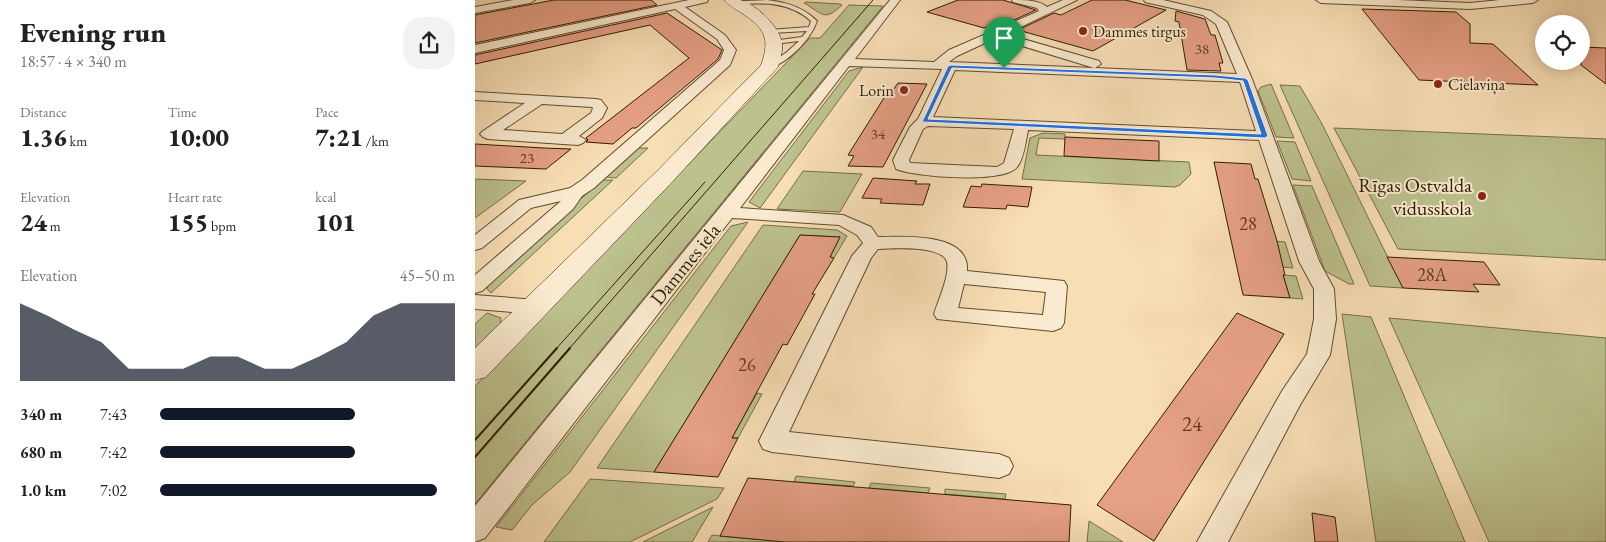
<!DOCTYPE html>
<html lang="en">
<head>
<meta charset="utf-8">
<style>
	:root { --surface:#fff; --page:#f2f2f2; --text:#222; --muted:#767676; --accent:#111827 }
	body { margin:0; font-family:"EB Garamond",serif; background:var(--page); color:var(--text); height:100vh; display:flex; flex-direction:column; font-size:19px; white-space:nowrap }
	* { box-sizing:border-box; margin:0 }
	p { font-size:16px; color:var(--muted) }
	.icon { flex:none; width:28px; height:28px; fill:none; stroke:currentColor; stroke-width:2; stroke-linecap:round; stroke-linejoin:round }
	.map { position:relative; flex:1; overflow:hidden }
	.sheet { display:flex; flex-direction:column; background:var(--surface); width:475px }
	.sheet>* { flex:none }
	.tools { position:absolute; left:1060px; top:15px; display:grid; gap:10px }
	.tools a { display:grid; place-items:center; width:55px; height:55px; border-radius:50%; background:var(--surface); box-shadow:0 2px 12px #0003; font-size:25px }
	.pin { position:absolute; display:grid; place-items:center; width:42px; height:42px; color:#fff; margin:-51px -21px; border-radius:50% 50% 50% 0; rotate:-45deg; box-shadow:0 0 5px #0007 }
	.pin .icon { rotate:45deg }
	.round { display:grid; place-items:center; flex:none; width:52px; height:52px; border-radius:20px; background:var(--page) }
	.headline { display:flex; align-items:center; justify-content:space-between; height:85px; padding:0 20px }
	h1 { font-size:28px; font-weight:800; line-height:38px }
	.figures { display:grid; grid-template-columns:repeat(3,1fr); gap:8px; height:85px; padding:5px 20px }
	.figures div { display:grid; align-content:center }
	.figures b { font-size:25px; font-weight:800 }
	.figures small { font-size:14px; font-weight:400 }
	.figures p { font-size:14px }
	.chart { height:140px; padding:10px 20px }
	.chart p { display:flex; justify-content:space-between }
	.chart svg { width:100%; height:90px; margin-top:5px; fill:var(--accent); opacity:.7 }
	ul { padding:0 20px; list-style:none; font-size:16px }
	li { display:grid; grid-template-columns:80px 60px 1fr; align-items:center; height:38px }
	li i { height:12px; border-radius:6px; background:var(--accent) }
	main { display:flex; flex:1; min-height:0 }
	.map>svg:first-child { display:block }
	.green { fill:#bcc18e; stroke:#766e48 }
	.building { fill:#e6a086; stroke:#2f1c01 }
	.lines { fill:none; stroke-linecap:round; stroke-linejoin:round }
	.lane-casing { stroke:#614c2e; stroke-width:2 }
	.street-casing { stroke:#614c2e; stroke-width:2 }
	.secondary-casing { stroke:#2f1c01; stroke-width:1 }
	.lane { fill:#faeacf; fill-rule:evenodd }
	.street { fill:#faeacf; fill-rule:evenodd }
	.secondary { fill:#faeacf; fill-rule:evenodd }
	.tram-far1 { stroke:#2f1c01; stroke-width:1 }
	.tram { stroke:#2f1c01; stroke-width:2 }
	.route { fill:#1a73e8; stroke:#fff; fill-rule:evenodd }
	.poi-dot { fill:#8f2418; stroke:#faeacf; stroke-width:2 }
	.labels { text-anchor:middle; dominant-baseline:central; stroke-width:4; stroke-linejoin:round; paint-order:stroke }
	.far-number-label { font-size:15px; fill:#5d3d22 }
	.far-poi-label { font-size:16px; fill:#2f1c01; stroke:#faeacf; text-anchor:start }
	.number-label { font-size:18px; fill:#5d3d22 }
	.poi-label { font-size:20px; fill:#2f1c01; stroke:#faeacf; text-anchor:end }
	.street-label { font-size:20px; fill:#2f1c01; stroke:#faeacf }
	.near-number-label { font-size:21px; fill:#5d3d22 }
</style>
</head>
<body>
<main>
<section class="sheet">
<div class="headline"><div><h1>Evening run</h1><p>18:57 · 4 × 340 m</p></div><a class="round"><svg class="icon" aria-label="share" viewBox="0 0 24 24"><path d="M12 15V3M7 8l5-5 5 5M5 13v7h14v-7"/></svg></a></div>
<div class="figures">
<div><p>Distance</p><b>1.36<small> km</small></b></div>
<div><p>Time</p><b>10:00</b></div>
<div><p>Pace</p><b>7:21<small> /km</small></b></div>
</div>
<div class="figures">
<div><p>Elevation</p><b>24<small> m</small></b></div>
<div><p>Heart rate</p><b>155<small> bpm</small></b></div>
<div><p>kcal</p><b>101</b></div>
</div>
<div class="chart"><p><span>Elevation</span>45–50 m</p>
<svg viewBox="0 0 160 44" preserveAspectRatio="none"><path d="M0 44V6L10 12L20 19L30 25L40 38L50 38L60 38L70 32L80 32L90 38L100 38L110 32L120 25L130 12L140 6L150 6L160 6V44z"/></svg>
</div>
<ul>
<li><b>340 m</b>7:43<i style="width:66%"></i></li>
<li><b>680 m</b>7:42<i style="width:66%"></i></li>
<li><b>1.0 km</b>7:02<i style="width:94%"></i></li>
</ul>
</section>
<div class="map">
<svg width="1131" height="542" viewBox="0 0 1131 542">
	<rect width="100%" height="100%" fill="#f8deb5"/>
	<filter id="stains"><feTurbulence type="fractalNoise" baseFrequency=".004" numOctaves="4"/><feColorMatrix values="0 0 0 0 .2 0 0 0 0 .09 0 0 0 0 .02 0 0 0 .5 -.17"/></filter>
	<radialGradient id="worn" r=".72"><stop offset=".6" stop-color="#630" stop-opacity="0"/><stop offset="1" stop-color="#630" stop-opacity=".3"/></radialGradient>
	<!-- green -->
	<g class="green">
		<path d="M331 2 365 4 367 5C349 22 348 14 329 3Z"/>
		<polygon points="374,5 408,6 0,504 0,386 335,38 345,38"/>
		<polygon points="388,67 285,208 274,202 374,71"/>
		<polygon points="796,84 819,138 801,137 783,91 786,87"/>
		<polygon points="805,85 825,86 847,124 928,288 895,286"/>
		<polygon points="859,128 1131,139 1131,260 923,249"/>
		<polygon points="568,133 590,134 590,139 564,138 561,155 714,162 716,174 705,185 700,187 547,179 555,138"/>
		<polygon points="802,141 820,142 836,181 817,179"/>
		<polygon points="163,148 173,148 141,178 131,177"/>
		<polygon points="328,171 387,174 365,212 302,209"/>
		<polygon points="0,179 51,181 0,218"/>
		<polygon points="127,180 138,180 16,293 12,289 13,282"/>
		<polygon points="818,185 837,186 879,284 874,284 850,271"/>
		<polygon points="273,222 95,472 57,505 37,530 21,527 256,226"/>
		<polygon points="288,225 362,230 372,236 359,258 355,257 365,237 325,235 179,472 122,468"/>
		<polygon points="798,241 810,242 818,268 806,267"/>
		<polygon points="808,275 821,276 828,299 815,298"/>
		<polygon points="12,313 26,318 25,330 0,355 0,324"/>
		<polygon points="867,314 896,317 990,542 901,542"/>
		<polygon points="914,318 1131,338 1131,542 1014,542"/>
		<polygon points="282,393 287,394 263,438 257,438"/>
		<polygon points="321,476 380,482 378,486 319,482"/>
		<polygon points="115,479 249,488 242,499 155,542 69,542"/>
		<polygon points="396,483 455,488 453,493 394,488"/>
		<polygon points="470,489 531,494 530,499 470,494"/>
		<polygon points="238,507 217,542 168,542"/>
		<polygon points="614,521 648,542 612,542"/>
		<polygon points="237,535 245,536 310,542 233,542"/>
	</g>
	<!-- building -->
	<g class="building">
		<polygon points="79,0 176,0 182,5 0,43 0,15"/>
		<polygon points="483,0 528,0 561,10 526,26 519,24 509,28 452,12"/>
		<polygon points="617,0 650,0 691,10 618,51 543,30 579,13 586,15"/>
		<polygon points="887,9 981,12 995,24 995,43 1018,44 1063,85 944,80"/>
		<polygon points="701,11 730,19 736,35 740,35 748,63 744,63 746,71 712,70 704,22 700,21"/>
		<polygon points="192,13 247,50 243,59 161,128 157,128 138,144 111,142 113,140 111,138 214,58 175,25 0,64 0,55"/>
		<polygon points="1106,47 1131,48 1131,84 1106,65"/>
		<polygon points="423,83 452,84 408,167 373,166 379,156 373,155 414,90 418,90"/>
		<polygon points="590,137 684,141 684,161 589,156"/>
		<polygon points="0,144 69,148 96,149 71,169 0,166"/>
		<polygon points="739,162 776,164 780,179 783,179 802,241 810,275 808,275 815,298 768,295"/>
		<polygon points="398,178 442,181 440,184 455,184 448,205 405,203 407,199 387,198"/>
		<polygon points="507,184 557,187 553,207 532,205 531,209 488,207 496,186 506,187"/>
		<polygon points="325,235 365,237 355,257 359,258 337,294 340,294 312,345 308,344 257,438 263,438 243,477 179,472"/>
		<polygon points="912,257 1009,262 1025,285 998,284 1004,292 928,288"/>
		<polygon points="762,313 809,334 679,541 622,505"/>
		<polygon points="273,478 596,505 594,542 310,542 245,536"/>
		<polygon points="837,513 860,517 863,542 840,542"/>
	</g>
	<g class="lines">
		<defs>
			<path id="lane" d="M292 0C311 2 328 7 342 21 335 41 314 61 294 69L292 68V66L312 52 324 41 299 44 296 42 297 41 327 37 332 31 296 33 293 31 294 30 334 27 336 21C315 2 288 2 261 5L258 3 271 1Z"/>
			<g id="street">
				<polygon points="38,0 60,0 55,3 0,13 0,7"/>
				<polygon points="214,0 233,0 232,2 210,7 250,35 261,50 255,65 119,188 107,196 98,209 7,291 0,293 0,275 86,201 56,208 7,248 0,250 0,235 44,200 95,188 107,180 245,60 249,50 242,39 200,9 0,53 0,45"/>
				<path d="M415 0H425L380 59 459 62 474 50 564 11 562 8 538 2 537 0C548 0 565 0 572 7L588 0H602L531 34 624 61 626 64 620 68 762 74 741 24 728 15 670 2 669 0H688L736 11 752 22 777 79 844 261 859 289 861 319 855 355 825 405 753 542H722L807 391 832 354 839 319V289L824 261 784 140 553 130C551 140 549 159 542 167 529 184 441 177 421 169L418 160 435 127 443 119 467 69 374 66 265 208 368 215 396 227 403 237C429 237 495 232 492 271L589 281 592 286 589 323 586 328 578 331 462 319 459 314C463 301 475 275 472 262 468 245 417 248 403 249L396 258 314 432 524 454 534 458 538 466 534 474 524 478 297 452 288 449 284 441 377 256 388 243 382 235 364 225 257 218 10 538 0 542V506ZM521 38 616 67 619 68 474 62 482 56ZM480 70 765 82 781 131 458 117ZM453 126 539 129 529 163 522 167 435 163 434 160 448 129ZM489 284 571 292 568 315 483 308Z"/>
				<polygon points="841,0 923,0 995,3 1025,0 1063,0 1058,3 995,9 846,3"/>
				<path d="M0 92 121 99 126 100 132 108 127 118 104 136 111 140 108 143 103 145 13 139 8 137 5 134 8 131 50 103 0 100ZM67 104 117 107 118 108 116 113 87 134 28 130Z"/>
				<polygon points="0,295 61,300 69,302 72,307 69,312 61,314 0,309"/>
			</g>
			<path id="secondary" d="M249 0C254 0 260 0 265 0 280 3 306 28 307 44 308 52 305 59 303 67L199 180 11 377 0 380V348L183 170 286 65C296 38 289 27 265 12 259 8 253 5 249 0Z"/>
		</defs>
		<!-- lane casing -->
		<use href="#lane" class="lane-casing"/>
		<!-- street casing -->
		<use href="#street" class="street-casing"/>
		<!-- secondary casing -->
		<use href="#secondary" class="secondary-casing"/>
		<!-- lane -->
		<use href="#lane" class="lane"/>
		<!-- street -->
		<use href="#street" class="street"/>
		<!-- secondary -->
		<use href="#secondary" class="secondary"/>
		<!-- tram-far1 -->
		<g class="tram-far1">
			<polyline points="81,349 230,182"/>
			<polyline points="94,349 398,0"/>
		</g>
		<!-- tram -->
		<g class="tram">
			<polyline points="0,440 82,348"/>
			<polyline points="0,457 95,348"/>
		</g>
	</g>
	<!-- route -->
	<path class="route" d="M476 65 740 75 770 78 773 80 793 136 790 138 447 122 473 66ZM477 68 740 78 768 81 786 134 453 119Z"/>
	<!-- markers -->
	<g class="poi-dot">
		<circle cx="608" cy="31" r="5"/>
		<circle cx="963" cy="84" r="5"/>
		<circle cx="429" cy="90" r="5"/>
		<circle cx="1007" cy="196" r="5"/>
	</g>
	<g class="labels">
		<!-- far-number labels -->
		<g class="far-number-label">
			<text x="727" y="48">38</text>
			<text x="403" y="133">34</text>
			<text x="52" y="157">23</text>
		</g>
		<!-- far-poi labels -->
		<g class="far-poi-label">
			<text x="618" y="31">Dammes tirgus</text>
			<text x="973" y="84">Cielaviņa</text>
			<text x="419" y="90" text-anchor="end">Lorin</text>
		</g>
		<!-- number labels -->
		<g class="number-label">
			<text x="773" y="223">28</text>
			<text x="957" y="274">28A</text>
			<text x="272" y="364">26</text>
		</g>
		<!-- poi labels -->
		<g class="poi-label">
			<text x="997" y="185">Rīgas Ostvalda<tspan x="997" dy="23">vidusskola</tspan></text>
		</g>
		<!-- street labels -->
		<g class="street-label">
			<text transform="translate(210 264) rotate(-51)">Dammes iela</text>
		</g>
		<!-- near-number labels -->
		<g class="near-number-label">
			<text x="717" y="423">24</text>
		</g>
	</g>
	<rect width="100%" height="100%" filter="url(#stains)"/>
	<rect width="100%" height="100%" fill="url(#worn)"/>
</svg>
<div class="tools">
<a><svg class="icon" aria-label="locate" viewBox="0 0 24 24"><circle cx="12" cy="12" r="6"/><path d="M12 2v4M12 18v4M2 12h4M18 12h4"/></svg></a>
</div>
<div class="pin" style="left:529px;top:68px;background:#1e9e55"><svg class="icon" aria-label="arrive" viewBox="0 0 24 24"><path d="M6 21V4h12l-3 4 3 4H6"/></svg></div>
</div>
</main>
</body>
</html>
